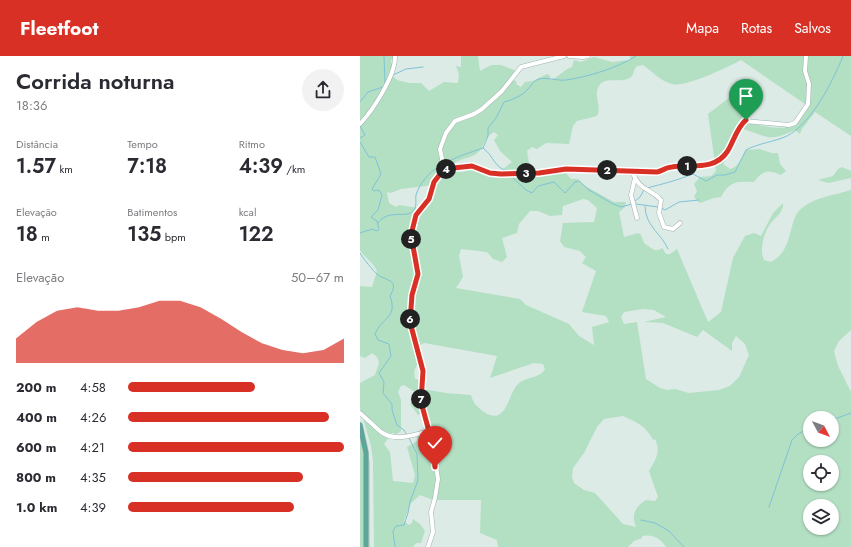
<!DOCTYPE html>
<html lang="pt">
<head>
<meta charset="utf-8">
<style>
	:root { --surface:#fff; --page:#f2f2f3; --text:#2b2b33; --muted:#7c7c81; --accent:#d93025 }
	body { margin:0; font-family:Jost,sans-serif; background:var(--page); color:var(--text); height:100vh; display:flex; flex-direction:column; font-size:15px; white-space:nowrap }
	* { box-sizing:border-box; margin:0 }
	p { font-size:13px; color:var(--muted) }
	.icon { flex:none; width:22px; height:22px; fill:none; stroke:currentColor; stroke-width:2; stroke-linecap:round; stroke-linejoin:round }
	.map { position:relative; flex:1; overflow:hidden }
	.sheet { display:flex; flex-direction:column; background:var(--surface); width:360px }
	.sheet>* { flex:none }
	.needle { width:26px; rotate:131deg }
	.buttons { position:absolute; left:443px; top:355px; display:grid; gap:8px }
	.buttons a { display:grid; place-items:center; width:36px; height:36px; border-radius:50%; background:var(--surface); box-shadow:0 1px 3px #0004; font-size:20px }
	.pin { position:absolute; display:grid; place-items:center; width:34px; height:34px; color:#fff; margin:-41px -17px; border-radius:50% 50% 50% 0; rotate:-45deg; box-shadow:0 0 4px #0007 }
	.pin .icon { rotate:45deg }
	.km { position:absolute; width:20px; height:20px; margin:-10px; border-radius:50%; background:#222; color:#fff; font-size:11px; line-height:20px; text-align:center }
	.round { display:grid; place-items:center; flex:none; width:42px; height:42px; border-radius:21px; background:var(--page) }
	.headline { display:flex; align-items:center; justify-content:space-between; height:68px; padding:0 16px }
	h1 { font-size:22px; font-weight:600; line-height:30px }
	.metrics { display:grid; grid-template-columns:repeat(3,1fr); gap:6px; height:68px; padding:4px 16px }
	.metrics div { display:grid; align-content:center }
	.metrics b { font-size:20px; font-weight:600 }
	.metrics small { font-size:11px; font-weight:400 }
	.metrics p { font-size:11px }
	.chart { height:112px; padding:8px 16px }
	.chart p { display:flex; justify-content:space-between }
	.chart svg { width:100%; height:72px; margin-top:4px; fill:var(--accent); opacity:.7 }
	ul { padding:0 16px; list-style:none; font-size:13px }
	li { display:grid; grid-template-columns:64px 48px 1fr; align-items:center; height:30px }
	li i { height:10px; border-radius:5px; background:var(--accent) }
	header { display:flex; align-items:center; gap:24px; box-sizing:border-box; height:56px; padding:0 20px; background:var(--accent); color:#fff }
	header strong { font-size:19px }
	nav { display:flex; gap:22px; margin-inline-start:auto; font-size:14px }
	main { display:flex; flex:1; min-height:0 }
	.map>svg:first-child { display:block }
	.green { fill:#b3dfc3; fill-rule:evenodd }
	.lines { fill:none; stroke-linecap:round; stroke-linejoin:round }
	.stream { stroke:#7fc2d7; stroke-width:1 }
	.minor-casing { stroke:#a0b3ae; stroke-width:5 }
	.major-casing { stroke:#c0c8c7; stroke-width:6 }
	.minor { stroke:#fff; stroke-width:4 }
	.major { stroke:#5da699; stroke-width:5 }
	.route-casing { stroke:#fff; stroke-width:8 }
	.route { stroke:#d93025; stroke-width:5 }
</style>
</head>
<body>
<header>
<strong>Fleetfoot</strong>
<nav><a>Mapa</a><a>Rotas</a><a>Salvos</a></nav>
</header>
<main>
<section class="sheet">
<div class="headline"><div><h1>Corrida noturna</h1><p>18:36</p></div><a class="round"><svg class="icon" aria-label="share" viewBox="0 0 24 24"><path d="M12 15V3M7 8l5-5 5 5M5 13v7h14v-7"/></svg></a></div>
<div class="metrics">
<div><p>Distância</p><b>1.57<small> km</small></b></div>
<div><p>Tempo</p><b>7:18</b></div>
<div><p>Ritmo</p><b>4:39<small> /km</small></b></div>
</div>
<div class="metrics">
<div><p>Elevação</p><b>18<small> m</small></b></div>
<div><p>Batimentos</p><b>135<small> bpm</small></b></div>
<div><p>kcal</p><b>122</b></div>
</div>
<div class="chart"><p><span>Elevação</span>50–67 m</p>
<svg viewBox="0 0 160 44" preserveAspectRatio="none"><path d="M0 44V29L10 19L20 12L30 10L40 12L50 12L60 10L70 6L80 6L90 10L100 17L110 25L120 32L130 36L140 38L150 36L160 29V44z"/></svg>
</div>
<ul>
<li><b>200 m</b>4:58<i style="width:59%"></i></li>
<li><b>400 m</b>4:26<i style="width:93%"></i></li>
<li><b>600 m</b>4:21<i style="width:100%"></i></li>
<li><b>800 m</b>4:35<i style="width:81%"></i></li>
<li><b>1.0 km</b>4:39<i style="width:77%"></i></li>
</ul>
</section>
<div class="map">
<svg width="491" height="491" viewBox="0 0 491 491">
	<rect width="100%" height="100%" fill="#ddebe6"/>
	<!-- green -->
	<g class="green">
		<path d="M0 0H35L31 4 33 13 32 19 37 24 49 27H61L69 35 84 26 98 27 99 18 96 10 101 11V0H118L120 15 131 9H141L157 15 151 22 157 26 156 28 161 31 165 26 173 25 187 18 190 20V24C198 22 203 14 212 11L214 4 221 6 234 1 252 6 270 4V0H491V80L455 56 442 73 440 78 435 74C409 86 409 81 383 73L363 108 370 113C380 110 381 102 386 94L399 93 412 97H418L420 108 426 115 421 119C409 113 401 115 394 126 377 125 369 125 361 141L354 142 340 147 334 141 337 135 334 128 340 121 351 120 356 115 348 58 370 41H375L378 39H383L389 36 392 38 389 67C415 72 436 80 448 50L381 4C368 11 325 32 312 28 300 25 293 16 283 9L277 10C274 13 274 18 271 21 262 29 243 18 238 32 234 41 242 51 237 60L217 65 213 70 209 88 186 87 177 93 172 91 167 95 171 119 205 116 211 123H218L225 130 254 146H266L265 151 259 156 264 181 278 177 281 179 284 187 294 194H299L302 192 306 198H310L317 193 348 266 361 256 373 202 385 180 394 177 401 180 413 157 423 147C424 157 415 161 410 168 404 177 399 194 404 204L411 206C435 194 427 163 442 152 455 141 475 139 491 134V274L479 285 474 295 478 310 491 336V491H306C300 482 293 478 282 480V482L274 485 268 491H138L137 484 120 477 121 444H73L60 439 51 447 44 465 49 469 52 467 53 463 60 468 65 475 61 487H56L53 491H14L13 405 11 390 0 352V327L15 319 19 307 17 301 12 297 5 302 0 300V230L12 231 17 215C13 206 5 202 0 194ZM134 76 138 79 134 84 140 95 152 106 143 113 145 122 128 120 111 112 103 116 90 114C90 104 109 103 116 98 124 93 123 82 134 76ZM73 129 70 144 65 153 39 149 36 151 29 147 27 136 31 137 41 133ZM223 143 228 144 237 152 234 166 203 167 200 185 204 191 220 195 226 201 222 207 236 215 222 256 246 260 249 266 232 271 234 289 219 280 209 268 166 249 160 243 96 232 103 221 99 200 101 193 127 196 133 203 142 206 147 201 142 182 157 177 159 168 170 155H178L190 160 202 159 203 150ZM283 253 294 254 306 261 284 266 303 267 337 281 343 274 372 295V287L376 280 385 288 389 299 379 321 370 330 359 334 329 337 315 333 307 334 300 332 286 323 277 266 264 268 261 261 264 256ZM64 287 137 300 130 322 174 307 183 308 185 313C179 323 167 320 158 328 148 337 147 371 124 356 117 351 113 347 111 339L86 337 62 333V324L55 323 54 315 58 307V290ZM44 329 55 336V343L50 348 58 359 62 357 64 359 68 374 64 380 57 381V385L47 391 55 419 53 427 33 425 30 396 24 388 32 377 37 378 41 375V344L38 336 41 330ZM263 360C276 366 286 370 293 384L295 383C301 396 296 403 289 415L298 441 295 445 286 444C275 451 271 459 276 471L263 468 235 437 224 434 214 427 212 421 213 412 224 397 237 371 244 363ZM450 362H472V384H450ZM450 406H472V428H450ZM450 450H472V472H450Z"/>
		<polygon points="482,111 491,115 491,122 468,127 458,124 473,120 478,113"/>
		<polygon points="5,379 10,407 10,491 0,491 0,382"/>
	</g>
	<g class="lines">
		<!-- stream -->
		<g class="stream">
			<polyline points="24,0 25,27"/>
			<polyline points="33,19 46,13 63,11"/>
			<polyline points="0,46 8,36 23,31"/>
			<polyline points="0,82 5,79 0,70"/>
			<polyline points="0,86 9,101 15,101 21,118 12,133 14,135 19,134 22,139 18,154 11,161 17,165 19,173 17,175 12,173 0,177"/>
			<path d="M123 92C135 101 133 111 149 116"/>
			<path d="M85 108C96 100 110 97 123 92L128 80V72L136 62 144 46C152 44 162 40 168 33 172 29 173 25 179 23 189 21 196 25 206 24 227 21 258 12 276 0"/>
			<polyline points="153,122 166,134 172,137 178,130 194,126 205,137 215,126 219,125 229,134 253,148 261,151 272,148"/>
			<path d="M287 132C303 128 318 124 333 118L346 125 357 119H365L375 116 386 94C399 87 414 86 427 80 452 67 473 25 483 0"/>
			<polyline points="274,146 280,141 284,134"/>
			<polyline points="276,148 298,151"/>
			<path d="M285 150C285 170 301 177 308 193"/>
			<polyline points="301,152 305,154 319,146 339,144"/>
			<path d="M18 167C27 153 45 162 52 156 58 151 55 145 56 139 59 128 70 115 80 110"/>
			<path d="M0 197C2 201 14 216 18 219 26 225 40 223 30 240 38 262 22 261 15 278L18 284 29 288 31 300 19 317 24 326 23 337 32 348V354L37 369 44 374 47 379"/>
			<polyline points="472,364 491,357"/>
			<polyline points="409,451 432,384 438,378 450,372"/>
			<polyline points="281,464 295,467 309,475 324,491"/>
			<polyline points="35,491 33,475 36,470 44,469 48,457 50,446 58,424 57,398 49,382"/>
		</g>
		<defs>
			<g id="minor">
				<polyline points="209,0 223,1 228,0"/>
				<path d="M0 68C13 54 36 19 35 0"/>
				<polyline points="84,113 80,93 86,77 95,65 114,58 122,53 142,35 161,11 204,0"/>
				<path d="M272 115C280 136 289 131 301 144L299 157 304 171 313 173 320 167"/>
				<polyline points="275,122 271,139 277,162"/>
				<path d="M0 357C7 363 14 370 21 376 35 386 54 379 69 375"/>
				<polyline points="68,491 73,476 71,456 75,442 78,423 73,389 61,346 63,315 50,266 52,239 58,218 51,179 56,159 69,143 74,126 84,113 112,110 130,117 141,118 179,117 206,113 297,116 310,111 345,109 356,106 366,97 385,65 429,69 435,67 448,48 449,28 445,15 446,0"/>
			</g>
			<polyline id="major" points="0,369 6,397 6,491"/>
		</defs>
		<!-- minor casing -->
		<use href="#minor" class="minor-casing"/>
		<!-- major casing -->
		<use href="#major" class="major-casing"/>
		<!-- minor -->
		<use href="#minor" class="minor"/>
		<!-- major -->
		<use href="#major" class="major"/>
	</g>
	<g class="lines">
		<defs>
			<path id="route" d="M75 411 73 390 61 346 63 315 50 266 52 239 58 218 51 179 56 159 69 143 74 126 84 113 112 110 130 117 141 118 179 117 206 113 297 116C302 115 307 111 312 111 331 108 354 115 367 96 373 87 377 71 386 64"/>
		</defs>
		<!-- route casing -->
		<use href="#route" class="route-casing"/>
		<!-- route -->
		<use href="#route" class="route"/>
	</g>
</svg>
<div class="buttons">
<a><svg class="needle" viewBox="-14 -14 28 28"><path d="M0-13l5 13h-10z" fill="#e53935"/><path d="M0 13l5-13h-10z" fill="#7c7c81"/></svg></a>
<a><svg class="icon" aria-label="locate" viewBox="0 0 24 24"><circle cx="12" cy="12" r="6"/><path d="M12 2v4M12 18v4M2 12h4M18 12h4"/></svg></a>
<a><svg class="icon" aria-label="layers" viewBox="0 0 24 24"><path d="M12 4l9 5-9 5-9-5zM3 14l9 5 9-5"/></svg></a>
</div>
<div class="pin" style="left:386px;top:64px;background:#1e9e55"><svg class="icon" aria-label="arrive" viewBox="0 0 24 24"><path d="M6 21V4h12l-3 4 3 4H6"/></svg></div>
<div class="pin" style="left:75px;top:411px;background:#d93025"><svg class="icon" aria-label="check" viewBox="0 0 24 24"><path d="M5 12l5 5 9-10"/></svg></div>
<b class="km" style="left:327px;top:110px">1</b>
<b class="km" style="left:247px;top:114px">2</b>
<b class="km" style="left:166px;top:117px">3</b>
<b class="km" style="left:86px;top:113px">4</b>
<b class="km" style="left:51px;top:183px">5</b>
<b class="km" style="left:50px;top:263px">6</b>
<b class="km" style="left:61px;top:343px">7</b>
</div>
</main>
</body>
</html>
